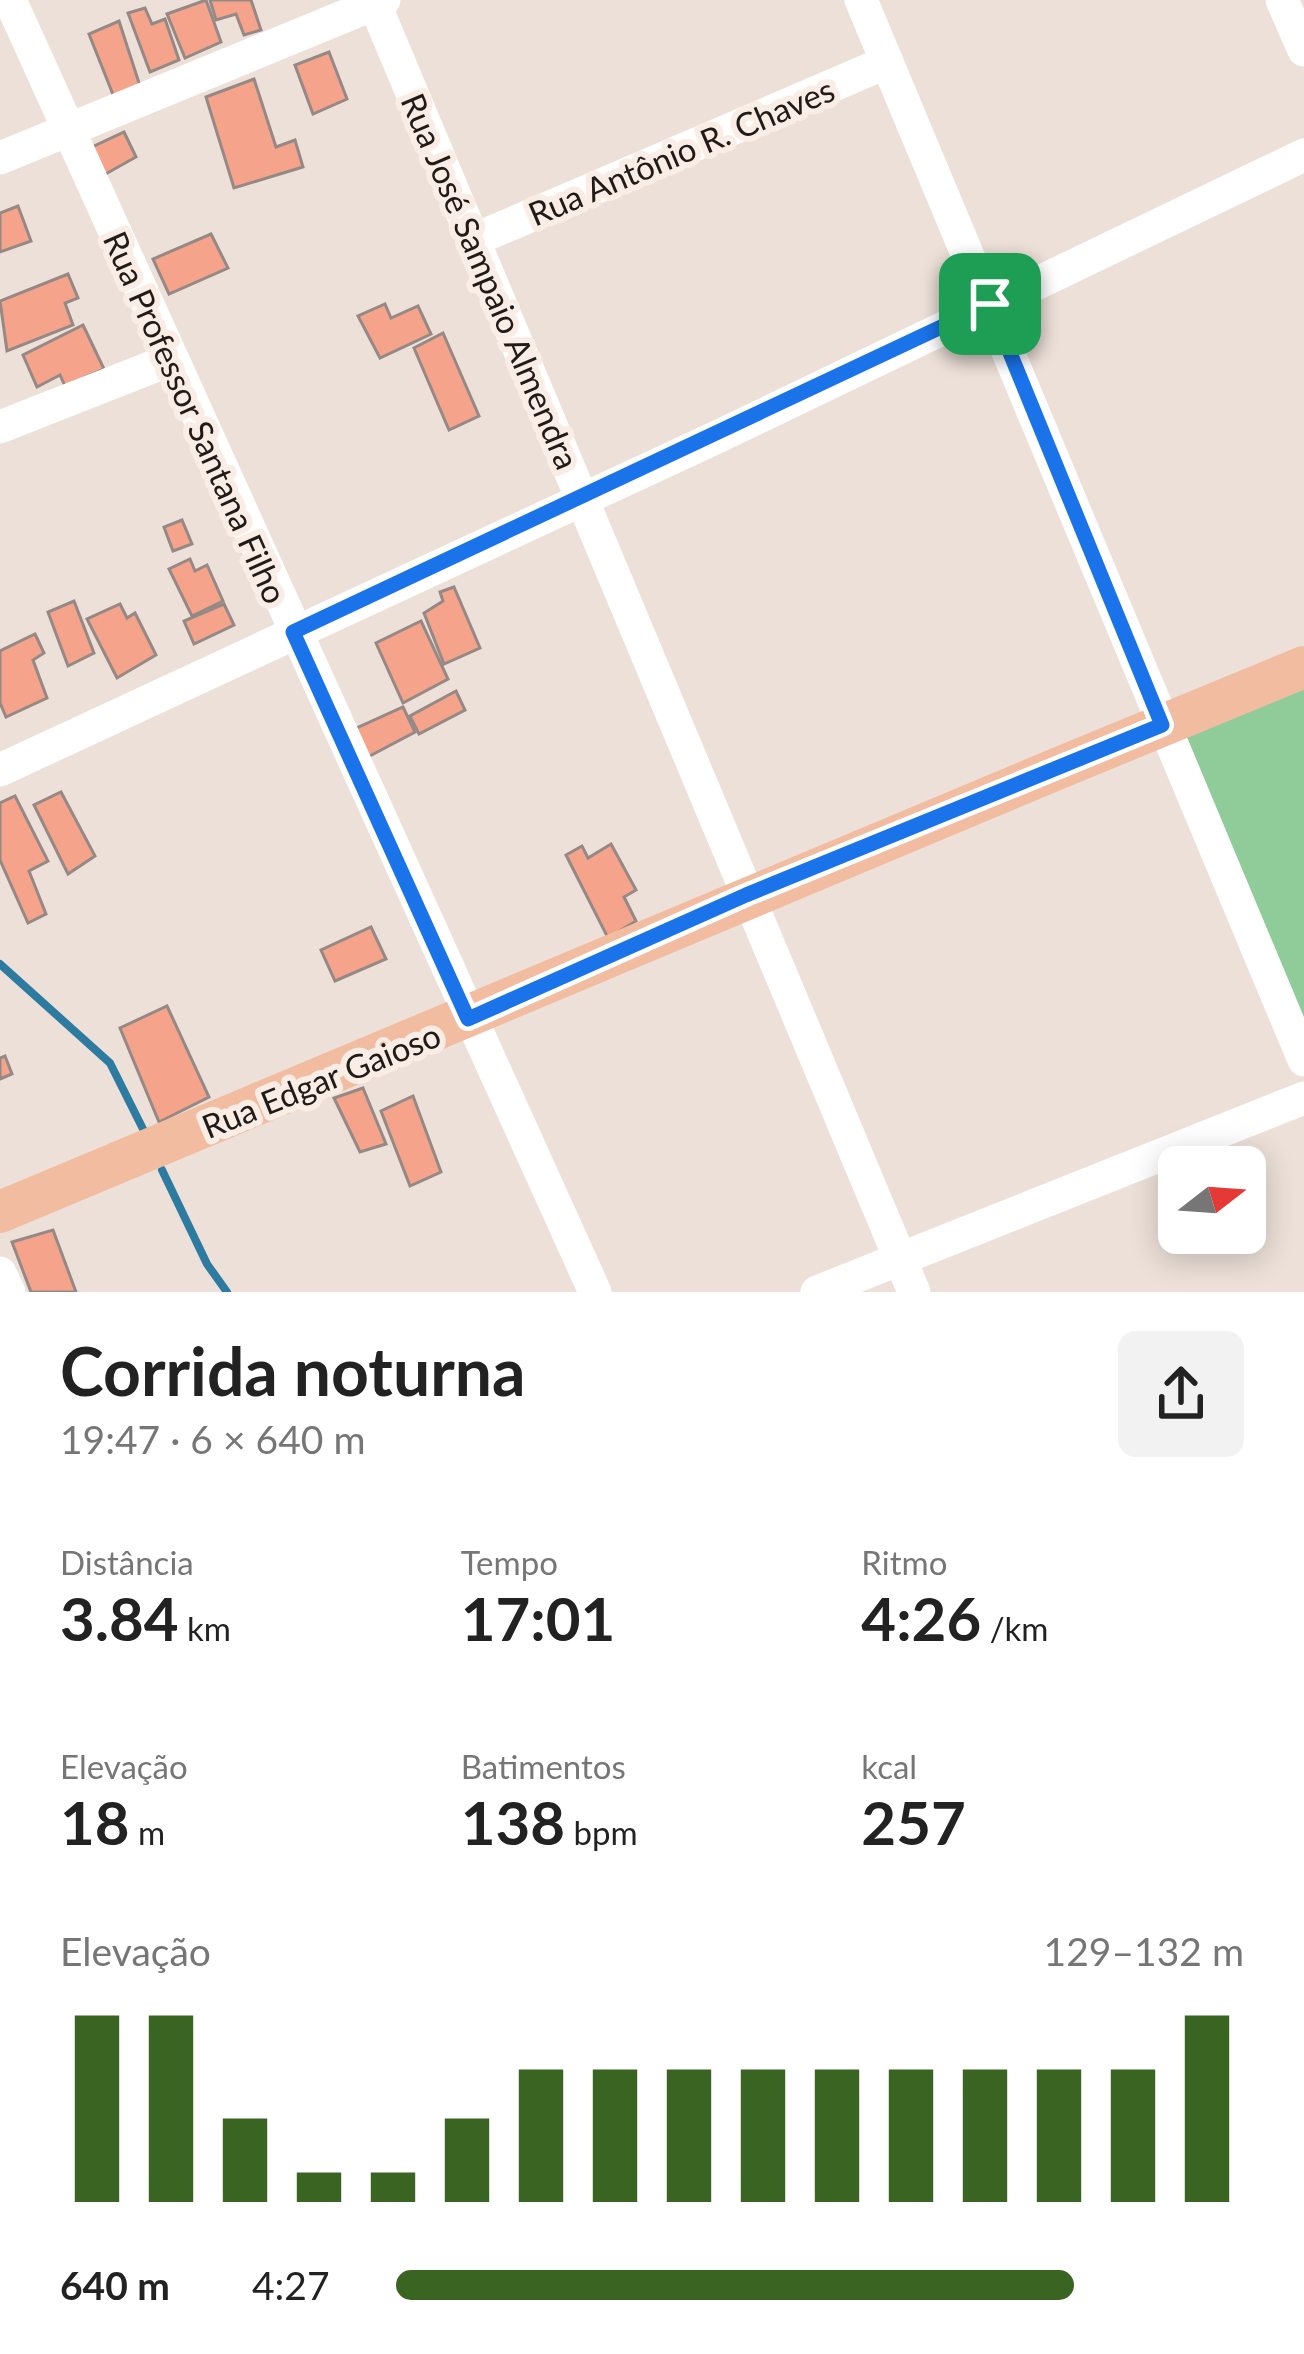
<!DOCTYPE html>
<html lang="pt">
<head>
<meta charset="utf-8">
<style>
	:root { --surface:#fff; --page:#f2f2f2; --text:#222; --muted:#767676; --accent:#396421 }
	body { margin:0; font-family:Lato,sans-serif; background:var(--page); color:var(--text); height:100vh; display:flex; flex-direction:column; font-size:45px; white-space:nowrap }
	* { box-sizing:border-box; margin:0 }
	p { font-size:39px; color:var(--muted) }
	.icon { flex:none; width:66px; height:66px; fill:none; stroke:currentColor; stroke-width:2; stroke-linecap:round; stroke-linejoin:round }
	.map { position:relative; height:1292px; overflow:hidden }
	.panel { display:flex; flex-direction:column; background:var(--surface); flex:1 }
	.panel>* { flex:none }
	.needle { width:78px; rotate:73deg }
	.buttons { position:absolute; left:1158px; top:1146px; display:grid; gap:24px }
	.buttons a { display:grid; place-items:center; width:108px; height:108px; border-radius:18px; background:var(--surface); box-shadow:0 6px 30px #0003; font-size:60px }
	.pin { position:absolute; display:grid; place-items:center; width:102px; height:102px; color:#fff; margin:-51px; border-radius:24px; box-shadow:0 6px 18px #0006 }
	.round { display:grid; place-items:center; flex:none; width:126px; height:126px; border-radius:18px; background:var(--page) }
	.summary { display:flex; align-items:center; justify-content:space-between; height:204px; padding:0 60px }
	h1 { font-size:66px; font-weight:700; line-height:90px }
	.figures { display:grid; grid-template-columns:repeat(3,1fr); gap:18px; height:204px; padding:12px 60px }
	.figures div { display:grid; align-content:center }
	.figures b { font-size:60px; font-weight:700 }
	.figures small { font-size:33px; font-weight:400 }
	.figures p { font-size:33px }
	.chart { height:336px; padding:24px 60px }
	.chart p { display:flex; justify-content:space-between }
	.chart svg { width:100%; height:216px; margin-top:12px; stroke:var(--accent); stroke-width:6 }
	ul { padding:0 60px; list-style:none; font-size:39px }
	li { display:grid; grid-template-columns:192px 144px 1fr; align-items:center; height:90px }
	li i { height:30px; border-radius:15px; background:var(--accent) }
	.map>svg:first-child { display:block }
	.green { fill:#8fcc99 }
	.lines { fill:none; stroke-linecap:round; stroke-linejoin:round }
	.stream { stroke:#2d7ba1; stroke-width:8 }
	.building { fill:#f5a48b; stroke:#968985; stroke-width:3 }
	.minor { stroke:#fff; stroke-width:33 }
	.major { stroke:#f2bca1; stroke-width:42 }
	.route-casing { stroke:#fff; stroke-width:24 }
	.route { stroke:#1a73e8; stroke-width:15 }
	.labels { text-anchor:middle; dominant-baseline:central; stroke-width:12; stroke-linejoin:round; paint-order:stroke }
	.street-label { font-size:33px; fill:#201b18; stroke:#faede5 }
</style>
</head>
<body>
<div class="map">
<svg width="1304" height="1292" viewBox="0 0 1304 1292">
	<rect width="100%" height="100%" fill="#ece0d8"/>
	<!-- green -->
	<polygon class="green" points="1304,678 1304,1025 1184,730"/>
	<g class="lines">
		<!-- stream -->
		<g class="stream">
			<polyline points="0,964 110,1063 143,1129"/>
			<polyline points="162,1170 207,1264 227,1292"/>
		</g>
	</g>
	<!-- building -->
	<g class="building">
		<polygon points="206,0 221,42 185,58 167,14"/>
		<polygon points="210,0 251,0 261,30 244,35 236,14 216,20"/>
		<polygon points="145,8 152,24 165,19 179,60 150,72 128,13"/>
		<polygon points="119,21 140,86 114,97 89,34"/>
		<polygon points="329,52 347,99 313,114 295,65"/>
		<polygon points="254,79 276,147 295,140 303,167 234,188 206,97"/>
		<polygon points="124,132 136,157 102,176 88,149"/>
		<polygon points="18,206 31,241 0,252 0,213"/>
		<polygon points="211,234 228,268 169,294 153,259"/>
		<polygon points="68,274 78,298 65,303 73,325 7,351 0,301"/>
		<polygon points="385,304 391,318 418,306 431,334 380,358 358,316"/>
		<polygon points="83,325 104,369 65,386 60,375 37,387 23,355"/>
		<polygon points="443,333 479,416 449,430 414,348"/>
		<polygon points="182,520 192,544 173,551 164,527"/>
		<polygon points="190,559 195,571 207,565 223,601 192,616 169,569"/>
		<polygon points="454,587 480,648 444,664 424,613 443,601 440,592"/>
		<polygon points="74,601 94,653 68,666 48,612"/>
		<polygon points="120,604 127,618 135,613 156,655 117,678 87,619"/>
		<polygon points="224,604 234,625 194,644 184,621"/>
		<polygon points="421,621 448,679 403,703 376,643"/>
		<polygon points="35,634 44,653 33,660 47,698 6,717 0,703 0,651"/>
		<polygon points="456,691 465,710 419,734 410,716"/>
		<polygon points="403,707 415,732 364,759 350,731"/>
		<polygon points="61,792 95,856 68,874 34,805"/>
		<polygon points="15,796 48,861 29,871 46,914 28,923 0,860 0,803"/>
		<polygon points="611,844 636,890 624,897 636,921 608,938 566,855 582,846 588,858"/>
		<polygon points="371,927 386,959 335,981 321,950"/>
		<polygon points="167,1006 209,1097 159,1122 120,1028"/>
		<polygon points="5,1056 12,1074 0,1079 0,1058"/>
		<polygon points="363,1088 386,1144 360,1152 334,1098"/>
		<polygon points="413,1096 441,1172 410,1186 381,1111"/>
		<polygon points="53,1230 76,1292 31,1292 12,1242"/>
	</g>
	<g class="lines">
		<!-- minor -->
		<g class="minor">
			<polyline points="10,0 595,1292"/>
			<polyline points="373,0 914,1292"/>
			<polyline points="861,0 1304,1060"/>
			<polyline points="1282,0 1304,50"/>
			<polyline points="0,158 384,0"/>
			<polyline points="476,239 887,62"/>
			<polyline points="0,427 170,360"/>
			<polyline points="0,770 715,438 1304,155"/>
			<polyline points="0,1273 9,1292"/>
			<polyline points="817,1292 1304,1098"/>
		</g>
		<!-- major -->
		<path class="major" d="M0 1212C436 1032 868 845 1304 667"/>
	</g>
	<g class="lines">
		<defs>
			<polygon id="route" points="990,304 1162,725 746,895 468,1019 293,632"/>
		</defs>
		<!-- route casing -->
		<use href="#route" class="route-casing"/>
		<!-- route -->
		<use href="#route" class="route"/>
	</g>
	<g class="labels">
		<!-- street labels -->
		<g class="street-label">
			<text transform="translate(681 151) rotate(-23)">Rua Antônio R. Chaves</text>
			<text transform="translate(491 281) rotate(67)">Rua José Sampaio Almendra</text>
			<text transform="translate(196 417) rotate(66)">Rua Professor Santana Filho</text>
			<text transform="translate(321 1080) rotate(-22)">Rua Edgar Gaioso</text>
		</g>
	</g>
</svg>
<div class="buttons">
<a><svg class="needle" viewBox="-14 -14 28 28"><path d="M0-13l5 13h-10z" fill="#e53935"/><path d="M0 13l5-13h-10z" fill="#767676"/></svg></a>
</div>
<div class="pin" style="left:990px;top:304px;background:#1e9e55"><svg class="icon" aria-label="arrive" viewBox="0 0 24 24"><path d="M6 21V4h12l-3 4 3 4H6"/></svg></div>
</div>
<section class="panel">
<div class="summary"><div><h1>Corrida noturna</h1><p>19:47 · 6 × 640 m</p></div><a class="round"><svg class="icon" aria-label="share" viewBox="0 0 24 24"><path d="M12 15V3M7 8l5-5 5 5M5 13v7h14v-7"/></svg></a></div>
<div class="figures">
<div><p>Distância</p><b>3.84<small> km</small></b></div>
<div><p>Tempo</p><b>17:01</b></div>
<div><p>Ritmo</p><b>4:26<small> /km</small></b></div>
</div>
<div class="figures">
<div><p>Elevação</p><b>18<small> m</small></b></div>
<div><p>Batimentos</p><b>138<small> bpm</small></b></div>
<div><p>kcal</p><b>257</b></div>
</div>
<div class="chart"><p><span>Elevação</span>129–132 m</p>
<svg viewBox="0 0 160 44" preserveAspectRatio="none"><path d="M5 44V6M15 44V6M25 44V27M35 44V38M45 44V38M55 44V27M65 44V17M75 44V17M85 44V17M95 44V17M105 44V17M115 44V17M125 44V17M135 44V17M145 44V17M155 44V6"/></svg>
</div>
<ul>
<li><b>640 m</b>4:27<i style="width:80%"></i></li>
</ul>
</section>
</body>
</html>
